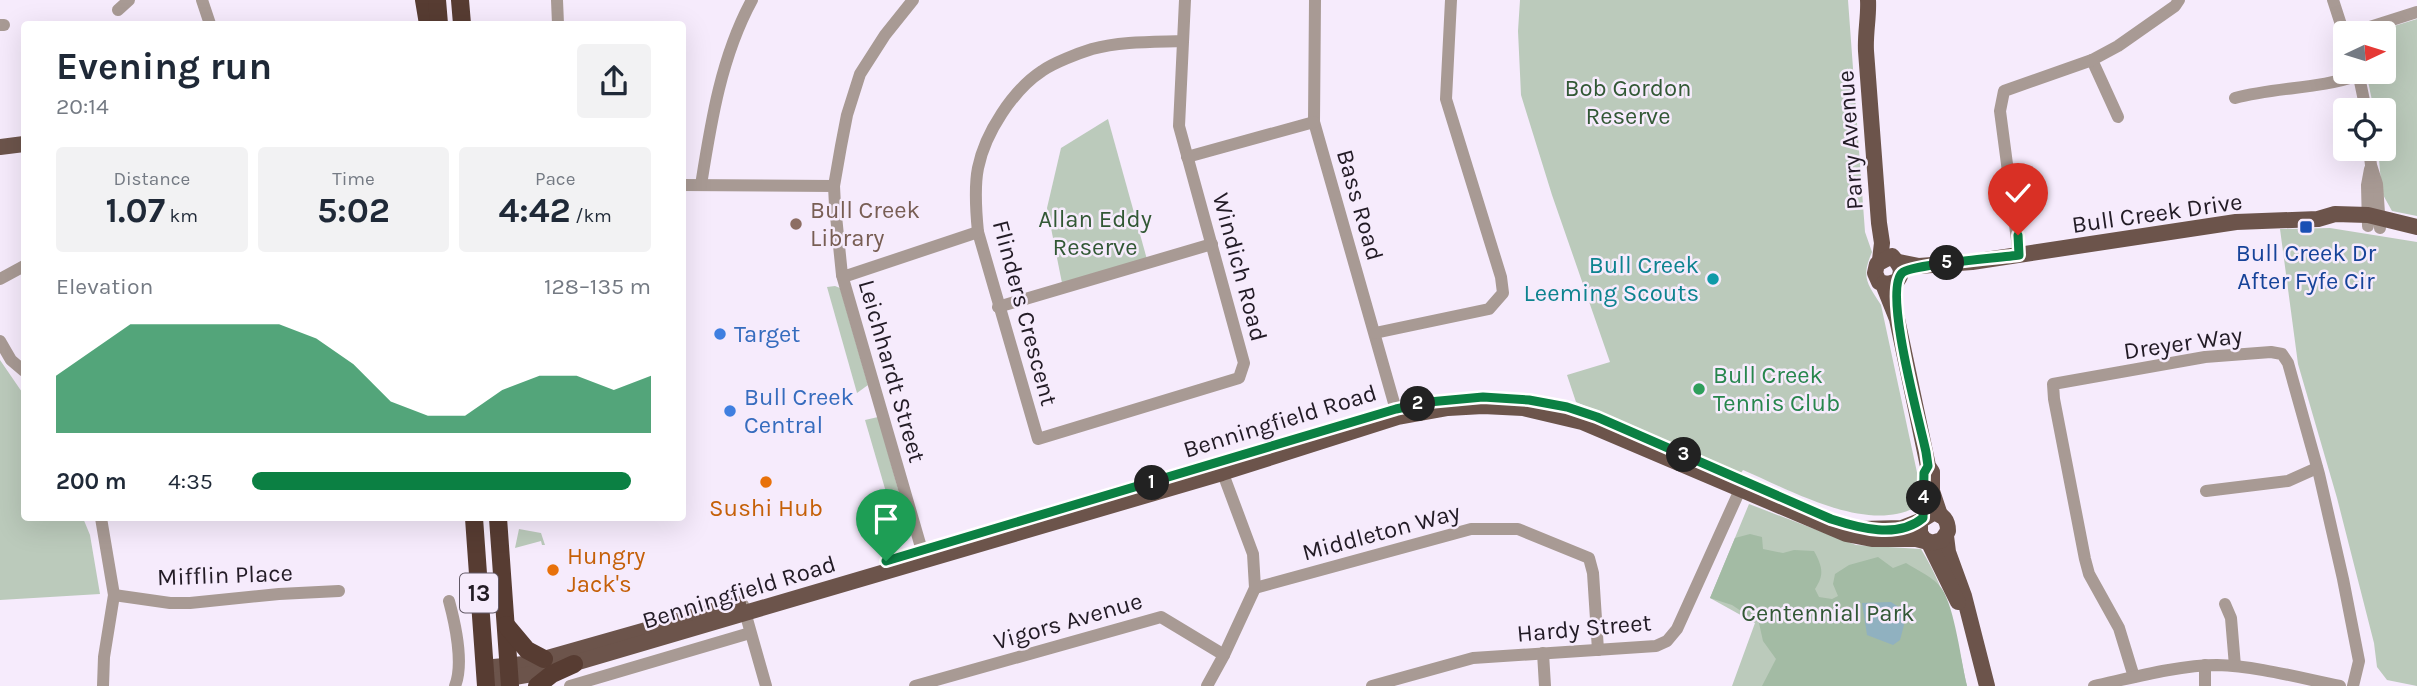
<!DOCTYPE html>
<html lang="en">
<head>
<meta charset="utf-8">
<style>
	:root { --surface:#fff; --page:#f2f2f3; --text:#1f2937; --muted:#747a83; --accent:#0b8043 }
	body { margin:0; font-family:Karla,sans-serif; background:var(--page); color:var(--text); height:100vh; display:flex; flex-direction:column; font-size:26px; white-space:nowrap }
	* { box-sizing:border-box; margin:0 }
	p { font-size:23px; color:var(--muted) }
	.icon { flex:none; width:38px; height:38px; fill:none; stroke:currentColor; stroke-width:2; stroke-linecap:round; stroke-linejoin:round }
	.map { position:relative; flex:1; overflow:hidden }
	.drawer { position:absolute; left:21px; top:21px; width:665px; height:500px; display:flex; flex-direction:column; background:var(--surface); border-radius:7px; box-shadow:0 7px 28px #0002 }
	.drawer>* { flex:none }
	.needle { width:46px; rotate:86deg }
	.tools { position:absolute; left:2333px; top:21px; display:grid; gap:14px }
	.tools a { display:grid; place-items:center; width:63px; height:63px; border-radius:7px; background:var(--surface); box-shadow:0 7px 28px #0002; font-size:35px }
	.pin { position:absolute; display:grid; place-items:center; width:60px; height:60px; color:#fff; margin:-72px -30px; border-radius:50% 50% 50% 0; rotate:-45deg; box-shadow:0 0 7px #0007 }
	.pin .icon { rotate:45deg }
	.km { position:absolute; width:35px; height:35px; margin:-18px; border-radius:50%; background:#222; color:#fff; font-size:19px; line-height:35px; text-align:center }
	.round { display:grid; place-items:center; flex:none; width:74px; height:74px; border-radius:7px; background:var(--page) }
	.head { display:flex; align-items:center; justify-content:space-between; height:119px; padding:0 35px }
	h1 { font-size:38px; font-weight:700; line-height:52px }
	.metrics { display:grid; grid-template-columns:repeat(3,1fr); gap:10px; height:119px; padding:7px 35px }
	.metrics div { display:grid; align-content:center; border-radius:7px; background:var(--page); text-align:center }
	.metrics b { font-size:35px; font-weight:700 }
	.metrics small { font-size:19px; font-weight:400 }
	.metrics p { font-size:19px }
	.chart { height:196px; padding:14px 35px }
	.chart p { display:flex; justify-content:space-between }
	.chart svg { width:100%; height:126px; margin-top:7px; fill:var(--accent); opacity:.7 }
	ul { padding:0 35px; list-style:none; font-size:23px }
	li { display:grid; grid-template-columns:112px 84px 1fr; align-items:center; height:52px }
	li i { height:18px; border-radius:9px; background:var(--accent) }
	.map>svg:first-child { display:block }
	.green { fill:#bbcabb }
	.forest { fill:#a3bba4 }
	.water { fill:#90b1c0 }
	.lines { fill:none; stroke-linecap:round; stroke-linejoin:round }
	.minor { stroke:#a89a94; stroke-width:12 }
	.major { stroke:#6c544b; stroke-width:16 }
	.highway { stroke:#573c32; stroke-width:18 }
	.route-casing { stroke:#fff; stroke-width:14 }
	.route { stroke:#0b8043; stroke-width:9 }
	.education-dot { fill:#8d6e63; stroke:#f6ebfc; stroke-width:2.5 }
	.transit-dot { fill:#1a4fb4; stroke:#f6ebfc; stroke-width:2.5 }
	.culture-dot { fill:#0f9aa8; stroke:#f6ebfc; stroke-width:2.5 }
	.shop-dot { fill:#3f7fe0; stroke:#f6ebfc; stroke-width:2.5 }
	.leisure-dot { fill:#2e9e5b; stroke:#f6ebfc; stroke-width:2.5 }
	.food-dot { fill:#e8710a; stroke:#f6ebfc; stroke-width:2.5 }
	.labels { text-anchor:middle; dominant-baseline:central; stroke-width:5; stroke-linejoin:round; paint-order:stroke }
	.shield { fill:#f6ebfc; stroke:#625966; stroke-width:2 }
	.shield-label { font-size:23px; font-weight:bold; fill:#221b25 }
	.park-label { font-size:24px; fill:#325835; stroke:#f6ebfc }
	.street-label { font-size:24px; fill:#221b25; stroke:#f6ebfc }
	.education-label { font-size:24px; fill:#785e54; stroke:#f6ebfc; text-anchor:start }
	.transit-label { font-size:24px; fill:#164399; stroke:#f6ebfc }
	.culture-label { font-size:24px; fill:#0d838f; stroke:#f6ebfc; text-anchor:end }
	.shop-label { font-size:24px; fill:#366cbe; stroke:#f6ebfc; text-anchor:start }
	.leisure-label { font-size:24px; fill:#27864d; stroke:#f6ebfc; text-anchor:start }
	.food-label { font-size:24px; fill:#c56008; stroke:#f6ebfc }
</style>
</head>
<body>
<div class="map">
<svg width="2417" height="686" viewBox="0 0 2417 686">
	<rect width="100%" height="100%" fill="#f6ebfc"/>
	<!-- green -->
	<g class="green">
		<path d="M1520 0H1848L1865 232 1872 252C1861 278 1867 283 1881 305L1921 491 1916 507C1867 534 1790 490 1743 470L1741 473 1576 402 1567 375 1610 362 1552 195 1521 95 1518 31Z"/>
		<polygon points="2417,19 2417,216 2392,211 2382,193 2378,149 2384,149 2384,110 2374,110 2366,72 2384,72 2384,33 2371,33"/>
		<polygon points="1108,119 1148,263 1063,288 1047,208 1061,148"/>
		<polygon points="2330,228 2417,242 2417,686 2387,680 2377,667 2374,643 2337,498 2298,364 2280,229"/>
		<polygon points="835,286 840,288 868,385 857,393 827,287"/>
		<polygon points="0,360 24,395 24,518 83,518 90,535 100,594 0,600"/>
		<polygon points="878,417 906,518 895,523 865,420"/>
		<path d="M1749 504 1856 545 1921 549C1949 595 1956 634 1967 686H1732L1755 623 1710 598Z"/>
		<polygon points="519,529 541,533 545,545 542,545 541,541 515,548"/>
	</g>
	<!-- forest -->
	<path class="forest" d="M1750 534 1762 537 1763 549 1783 553 1794 550 1814 551C1822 566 1825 574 1815 589L1819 597 1832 599 1838 596 1833 584 1835 574 1849 565 1878 557 1893 568 1906 563C1917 570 1935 578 1942 589 1955 609 1961 661 1967 686H1762L1776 659 1763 641 1759 623 1732 605 1710 598 1735 538Z"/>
	<!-- water -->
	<polygon class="water" points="1891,602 1900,608 1904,625 1900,640 1893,645 1867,635 1862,603"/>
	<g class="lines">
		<!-- minor -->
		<g class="minor">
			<polyline points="202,0 210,24"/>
			<polyline points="557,0 558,24"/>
			<polyline points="913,0 885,35 860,74 847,115 841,146 834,186 835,206 842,275 925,561"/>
			<polyline points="1315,0 1314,122 1398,417"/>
			<polyline points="2333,0 2345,37"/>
			<polyline points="118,10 129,0"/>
			<polyline points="0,25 4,25"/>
			<polyline points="2351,33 2417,12"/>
			<path d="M1183 41C1154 42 1121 41 1092 49 1079 53 1053 63 1042 71 1013 90 985 133 978 168 974 188 976 212 978 232L1038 439 1239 378 1244 363 1179 126 1185 0"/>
			<polyline points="2092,60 2118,117"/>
			<polyline points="2358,72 2366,110"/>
			<path d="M2235 98C2276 87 2319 89 2359 75"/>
			<polyline points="2369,149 2371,165 2377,184 2380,228"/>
			<polyline points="1187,157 1314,122"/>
			<polyline points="682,185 834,186"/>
			<path d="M701 185C711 122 721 57 752 0"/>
			<polyline points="2368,226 2367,185 2370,169"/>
			<polyline points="2019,255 2000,111 2004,91 2092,60 2118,46 2175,6 2179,0"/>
			<polyline points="842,275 849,275 978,232"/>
			<polyline points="0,279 24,266"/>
			<polyline points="998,307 1212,244"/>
			<polyline points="1375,333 1489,309 1503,293 1501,277 1446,99 1451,0"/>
			<polyline points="0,341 11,360 24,371"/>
			<polyline points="2206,491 2288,481 2317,468"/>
			<polyline points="101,518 114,595 104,657 103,686"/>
			<polyline points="1255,588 1471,529 1518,529 1589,558 1593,573 1598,650"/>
			<polyline points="114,595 170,603 190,603 279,594 339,591"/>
			<path d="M449 601C455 623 464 664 455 686"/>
			<polyline points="2225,604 2231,618 2235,666"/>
			<polyline points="743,605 766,686"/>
			<polyline points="1543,653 1545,686"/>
			<polyline points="2205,665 2205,686"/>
			<polyline points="2134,677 2119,628 2089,574 2085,559 2054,399 2053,384 2205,357 2271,352 2282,354 2288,363 2319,474 2343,579 2359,661 2353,686"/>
			<polyline points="570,686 750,633"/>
			<polyline points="915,686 1161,617 1224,655"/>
			<polyline points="1207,686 1224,655 1255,588 1253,554 1219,463"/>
			<polyline points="1372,686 1473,658 1656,646 1667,641 1677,629 1744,481"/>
			<path d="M2094 686C2131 678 2179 665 2217 665 2257 666 2300 678 2340 686"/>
		</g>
		<!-- major -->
		<g class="major">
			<path d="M1868 0C1869 17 1865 33 1866 51L1879 223 1882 243 1880 260"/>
			<polyline points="0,147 24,144"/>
			<path d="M1888 258 1877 264 1875 273 1879 282 1888 284 1897 281C1905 271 1899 264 1892 256"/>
			<polyline points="1899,262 1919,266 1972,262 2236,222 2318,219 2335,214 2368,215 2417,227"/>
			<polyline points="1883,284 1897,319 1928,466 1932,472 1932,491 1940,515"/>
			<polyline points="1861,529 1902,528 1920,521"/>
			<polyline points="1946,536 1948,552 1964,596 1987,686"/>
			<polyline points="1928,541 1958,602"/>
			<polyline points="484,668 524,664 544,659 738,604"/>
			<path d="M486 682 544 672 1222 473 1398 417 1448 408 1483 406 1523 408 1582 422 1846 534 1872 539H1916L1932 543 1942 540 1948 531C1948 520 1943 514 1933 513L1920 521V533L1925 541"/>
		</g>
		<!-- highway -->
		<g class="highway">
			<polyline points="424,0 428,24"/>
			<polyline points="437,0 439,24"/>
			<polyline points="460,0 462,24"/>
			<polyline points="474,518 486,686"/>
			<polyline points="498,518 510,686"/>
			<polyline points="506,625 527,650 544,659"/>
			<polyline points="537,686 552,674 574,664"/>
		</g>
	</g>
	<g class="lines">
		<defs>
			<path id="route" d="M886 561 1396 409 1429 402 1483 397 1529 400 1567 407 1597 417 1831 519C1859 528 1898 539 1923 518L1924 473 1928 466 1926 452C1920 423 1883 291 1902 273 1912 264 2000 258 2019 255L2018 235"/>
		</defs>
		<!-- route casing -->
		<use href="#route" class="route-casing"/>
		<!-- route -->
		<use href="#route" class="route"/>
	</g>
	<!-- markers -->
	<circle class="education-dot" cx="796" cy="224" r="7"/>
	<rect class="transit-dot" x="2299" y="220" width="14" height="14" rx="3.5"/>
	<circle class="culture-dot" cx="1713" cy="279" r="7"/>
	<g class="shop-dot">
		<circle cx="720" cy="334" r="7"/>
		<circle cx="730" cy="411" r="7"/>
	</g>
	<circle class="leisure-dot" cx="1699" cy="389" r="7"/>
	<g class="food-dot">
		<circle cx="766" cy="482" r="7"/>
		<circle cx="553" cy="570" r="7"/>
	</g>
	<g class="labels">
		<!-- shield labels -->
		<rect class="shield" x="460" y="573.5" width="38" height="39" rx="5"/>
		<g class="shield-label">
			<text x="479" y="593">13</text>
		</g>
		<!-- park labels -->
		<g class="park-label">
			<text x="1628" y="88">Bob Gordon<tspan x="1628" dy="28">Reserve</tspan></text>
			<text x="1095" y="219">Allan Eddy<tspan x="1095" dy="28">Reserve</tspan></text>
			<text x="1828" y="613">Centennial Park</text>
		</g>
		<!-- street labels -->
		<g class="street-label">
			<text transform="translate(1850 140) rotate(-94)">Parry Avenue</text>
			<text transform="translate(1360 205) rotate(74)">Bass Road</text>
			<text transform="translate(2157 213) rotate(-8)">Bull Creek Drive</text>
			<text transform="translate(1240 267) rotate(75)">Windich Road</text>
			<text transform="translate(1025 313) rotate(75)">Flinders Crescent</text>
			<text transform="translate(2183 343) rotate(-8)">Dreyer Way</text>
			<text transform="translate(892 371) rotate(74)">Leichhardt Street</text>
			<text transform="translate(1280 421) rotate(-17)">Benningfield Road</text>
			<text transform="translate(1381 532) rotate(-15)">Middleton Way</text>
			<text transform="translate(225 575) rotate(-2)">Mifflin Place</text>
			<text transform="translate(739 592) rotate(-17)">Benningfield Road</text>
			<text transform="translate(1068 621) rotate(-16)">Vigors Avenue</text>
			<text transform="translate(1584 628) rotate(-5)">Hardy Street</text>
		</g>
		<!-- education labels -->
		<g class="education-label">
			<text x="810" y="210">Bull Creek<tspan x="810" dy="28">Library</tspan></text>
		</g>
		<!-- transit labels -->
		<g class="transit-label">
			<text x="2306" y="253">Bull Creek Dr<tspan x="2306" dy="28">After Fyfe Cir</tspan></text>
		</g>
		<!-- culture labels -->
		<g class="culture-label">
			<text x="1699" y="265">Bull Creek<tspan x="1699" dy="28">Leeming Scouts</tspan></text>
		</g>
		<!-- shop labels -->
		<g class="shop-label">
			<text x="734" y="334">Target</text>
			<text x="744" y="397">Bull Creek<tspan x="744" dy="28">Central</tspan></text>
		</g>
		<!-- leisure labels -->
		<g class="leisure-label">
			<text x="1713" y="375">Bull Creek<tspan x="1713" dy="28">Tennis Club</tspan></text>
		</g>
		<!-- food labels -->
		<g class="food-label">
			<text x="766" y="508">Sushi Hub</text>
			<text x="567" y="556" text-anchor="start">Hungry<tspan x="567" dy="28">Jack's</tspan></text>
		</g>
	</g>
</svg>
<div class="tools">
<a><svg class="needle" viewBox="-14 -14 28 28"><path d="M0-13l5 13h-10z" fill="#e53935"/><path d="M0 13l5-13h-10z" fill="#747a83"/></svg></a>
<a><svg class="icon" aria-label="locate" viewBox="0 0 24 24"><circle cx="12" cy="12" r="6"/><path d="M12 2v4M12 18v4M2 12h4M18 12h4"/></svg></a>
</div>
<div class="pin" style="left:886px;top:561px;background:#1e9e55"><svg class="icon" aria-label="arrive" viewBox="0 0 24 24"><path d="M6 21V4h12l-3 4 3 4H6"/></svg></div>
<div class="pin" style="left:2018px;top:235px;background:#d93025"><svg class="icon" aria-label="check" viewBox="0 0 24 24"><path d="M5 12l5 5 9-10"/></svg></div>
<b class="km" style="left:1152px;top:483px">1</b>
<b class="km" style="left:1418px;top:404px">2</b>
<b class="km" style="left:1684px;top:455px">3</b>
<b class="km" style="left:1924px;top:498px">4</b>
<b class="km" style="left:1947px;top:263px">5</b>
<section class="drawer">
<div class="head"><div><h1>Evening run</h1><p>20:14</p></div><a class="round"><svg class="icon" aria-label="share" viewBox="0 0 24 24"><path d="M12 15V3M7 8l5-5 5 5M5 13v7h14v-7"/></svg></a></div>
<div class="metrics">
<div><p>Distance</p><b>1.07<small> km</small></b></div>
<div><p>Time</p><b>5:02</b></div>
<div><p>Pace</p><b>4:42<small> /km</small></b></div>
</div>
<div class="chart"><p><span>Elevation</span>128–135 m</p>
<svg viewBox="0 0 160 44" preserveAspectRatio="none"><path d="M0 44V24L10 15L20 6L30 6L40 6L50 6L60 6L70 11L80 20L90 33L100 38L110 38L120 29L130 24L140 24L150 29L160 24V44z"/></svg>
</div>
<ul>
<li><b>200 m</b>4:35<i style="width:95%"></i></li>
</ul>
</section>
</div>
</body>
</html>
